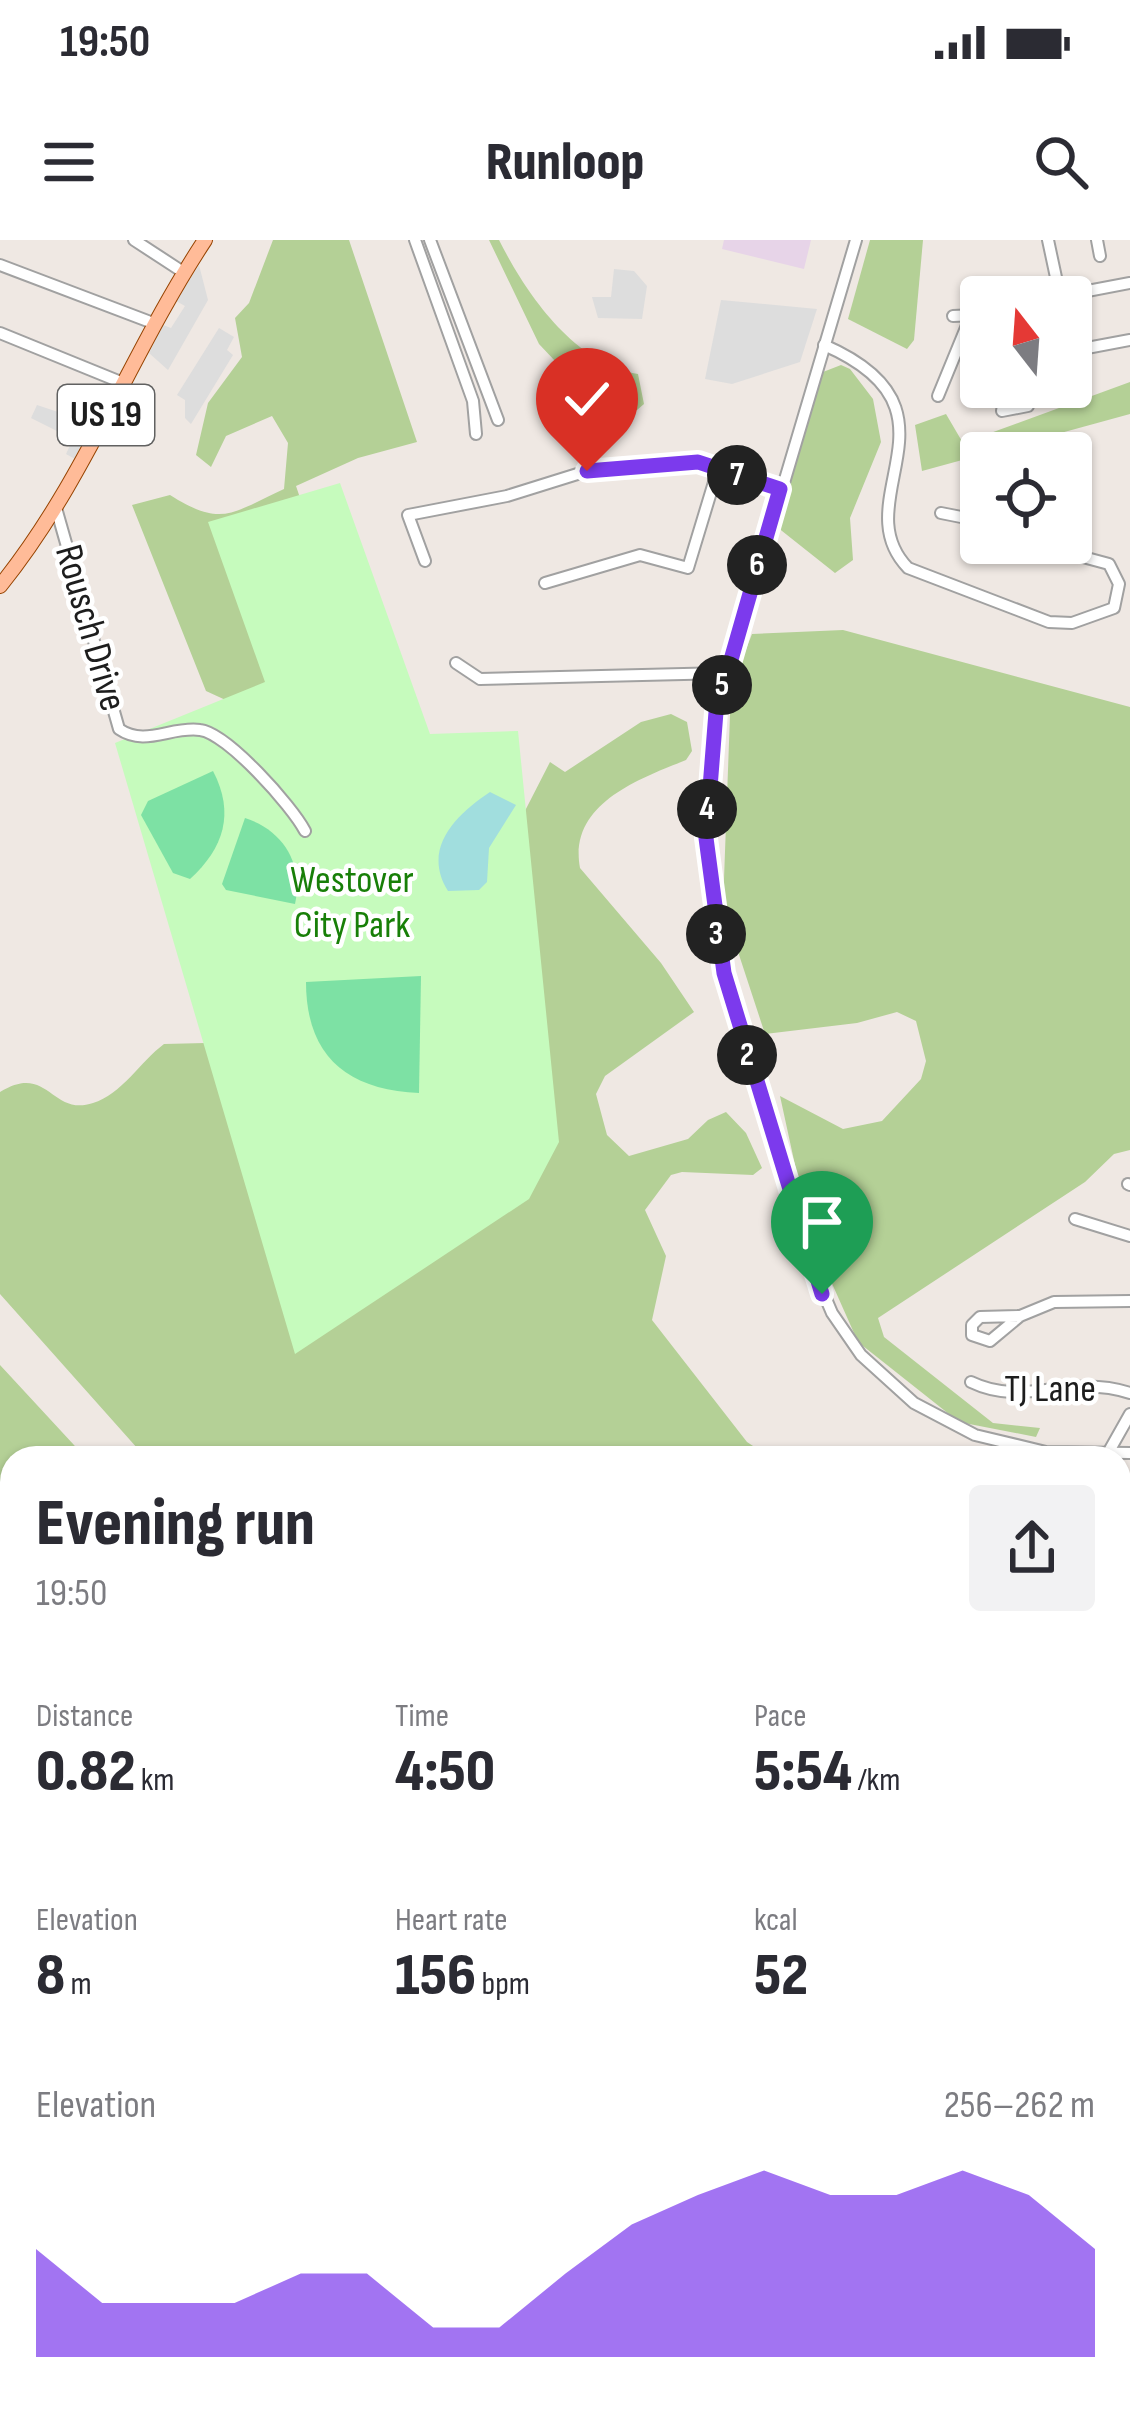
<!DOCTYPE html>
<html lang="en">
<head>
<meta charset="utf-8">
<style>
	:root { --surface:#fff; --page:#f2f2f3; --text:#2b2b33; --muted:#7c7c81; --accent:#7c3aed }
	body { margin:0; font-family:"Sofia Sans Condensed",sans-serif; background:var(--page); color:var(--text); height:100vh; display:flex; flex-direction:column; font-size:45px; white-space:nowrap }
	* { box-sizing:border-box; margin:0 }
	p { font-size:39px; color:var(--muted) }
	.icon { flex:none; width:66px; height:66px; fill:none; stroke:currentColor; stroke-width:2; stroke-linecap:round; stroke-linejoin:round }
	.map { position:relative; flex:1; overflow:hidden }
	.panel { position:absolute; left:0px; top:1206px; width:1131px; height:975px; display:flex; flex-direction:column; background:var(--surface); border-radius:36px 36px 0 0; box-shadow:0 3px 9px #0004 }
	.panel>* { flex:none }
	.needle { width:78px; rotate:343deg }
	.fabs { position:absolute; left:960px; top:36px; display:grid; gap:24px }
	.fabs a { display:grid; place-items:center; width:132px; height:132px; border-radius:12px; background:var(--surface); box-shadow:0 3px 9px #0004; font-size:60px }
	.pin { position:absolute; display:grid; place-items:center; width:102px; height:102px; color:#fff; margin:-123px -51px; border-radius:50% 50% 50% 0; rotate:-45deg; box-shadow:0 0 12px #0007 }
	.pin .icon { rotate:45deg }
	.km { position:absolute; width:60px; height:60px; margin:-30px; border-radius:50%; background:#222; color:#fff; font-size:33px; line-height:60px; text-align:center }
	.round { display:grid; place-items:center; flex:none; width:126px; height:126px; border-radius:12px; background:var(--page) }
	.overview { display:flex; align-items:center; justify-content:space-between; height:204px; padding:0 36px }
	h1 { font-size:66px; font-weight:800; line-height:90px }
	.figures { display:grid; grid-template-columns:repeat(3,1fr); gap:18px; height:204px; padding:12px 36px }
	.figures div { display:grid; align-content:center }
	.figures b { font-size:60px; font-weight:800 }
	.figures small { font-size:33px; font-weight:400 }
	.figures p { font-size:33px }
	.chart { height:336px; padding:24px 36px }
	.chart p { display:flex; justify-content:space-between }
	.chart svg { width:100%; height:216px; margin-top:12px; fill:var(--accent); opacity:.7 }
	.status { display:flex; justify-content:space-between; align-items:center; height:84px; padding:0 60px; background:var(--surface); direction:ltr }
	.status svg { height:33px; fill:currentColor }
	header { display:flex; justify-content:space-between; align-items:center; height:156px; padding:0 36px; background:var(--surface); font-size:54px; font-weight:800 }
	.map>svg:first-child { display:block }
	.industrial { fill:#e7d4e8 }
	.forest { fill:#b4d096 }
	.park { fill:#c6fbbd }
	.pitch { fill:#7de1a4 }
	.parking { fill:#ddd }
	.water { fill:#a1dede }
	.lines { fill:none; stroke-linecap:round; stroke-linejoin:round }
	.minor-casing { stroke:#a1a1a1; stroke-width:14 }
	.major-casing { stroke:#964300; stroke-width:16 }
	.minor { stroke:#fff; stroke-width:10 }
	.major { stroke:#ffbb98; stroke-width:14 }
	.route-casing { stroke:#fff; stroke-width:24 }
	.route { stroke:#7c3aed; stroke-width:15 }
	.labels { text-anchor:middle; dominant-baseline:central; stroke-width:9; stroke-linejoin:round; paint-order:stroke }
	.shield { fill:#fff; stroke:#616161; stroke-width:3 }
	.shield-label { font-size:36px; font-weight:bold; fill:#1d1d1d }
	.street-label { font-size:39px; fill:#1d1d1d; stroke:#fff }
	.park-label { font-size:39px; fill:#187f08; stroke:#fff }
</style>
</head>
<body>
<div class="status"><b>19:50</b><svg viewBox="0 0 49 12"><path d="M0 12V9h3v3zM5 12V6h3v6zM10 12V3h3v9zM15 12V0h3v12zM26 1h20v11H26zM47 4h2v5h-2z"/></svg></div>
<header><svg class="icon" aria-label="menu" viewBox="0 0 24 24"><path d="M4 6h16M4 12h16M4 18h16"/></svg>Runloop<svg class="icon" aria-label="search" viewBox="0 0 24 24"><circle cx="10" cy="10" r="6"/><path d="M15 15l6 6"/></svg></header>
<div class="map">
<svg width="1130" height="2180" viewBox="0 0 1130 2180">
	<rect width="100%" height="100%" fill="#efe8e3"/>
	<!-- industrial -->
	<polygon class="industrial" points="724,0 811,0 804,29 722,9"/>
	<!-- forest -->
	<g class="forest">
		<path d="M273 0H349L417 202 358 218 296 246 315 302 368 348 243 468 206 451 132 265 170 255C222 288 232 273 284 249L288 203 272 176 226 196 211 227 196 215 208 163 242 117 235 78 249 63Z"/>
		<path d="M489 0H499C527 55 574 123 638 134L644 164 637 170 589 157 539 104Z"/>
		<polygon points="870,0 923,0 914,100 907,109 848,79"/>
		<polygon points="841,125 850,129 873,159 881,202 850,278 853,320 835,333 777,287 823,132"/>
		<polygon points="1130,142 1130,174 922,231 915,185 946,174 963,203"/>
		<polygon points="843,390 1130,467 1130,910 1114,914 1085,942 878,1078 884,1097 993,1183 1040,1188 1036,1197 959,1182 858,1102 810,994 780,856 843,889 882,881 921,839 926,821 916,781 897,772 857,783 765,794 723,666 731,448 752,394"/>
		<path d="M671 474 687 482 692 511 686 520C639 539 568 564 580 628L661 723 694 772 605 836 596 854 607 895 629 916 688 899 708 880 726 872 746 893 762 928 753 935 682 932 671 935 645 970 666 1016 652 1080 747 1202 771 1218H146L0 1054V852C48 822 51 877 93 863 121 855 141 821 164 804L205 803 506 608 550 522 565 532 641 482Z"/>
		<polygon points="0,1125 86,1218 12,1218 12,1482 0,1424"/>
		<polygon points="1119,1288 1130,1288 1130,1666 1119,1667"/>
		<polygon points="1130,1937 1130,2180 1098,2180 1100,2169 1119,2169 1119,1941"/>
		<polygon points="12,2085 12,2169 801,2169 805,2180 10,2180"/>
	</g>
	<!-- park -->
	<polygon class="park" points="340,243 430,494 518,491 559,902 529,959 295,1114 115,503 265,442 208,282"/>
	<!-- pitch -->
	<g class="pitch">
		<path d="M213 531C235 573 224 608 190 639L173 633 141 575 148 561Z"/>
		<path d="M245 578C283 590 304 624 295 664L226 650 222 644Z"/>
		<path d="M421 736 419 853C346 850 306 815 306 742Z"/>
	</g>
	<!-- parking -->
	<g class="parking">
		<polygon points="199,25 208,60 168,130 149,113 163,85 171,88 185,66 176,61"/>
		<polygon points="614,29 634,31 647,46 642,79 598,78 592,57 611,57"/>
		<polygon points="721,60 817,69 800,122 732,144 705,139"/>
		<polygon points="219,88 234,97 227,110 233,115 191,184 185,178 185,160 177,155"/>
		<polygon points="71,150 99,162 75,219 66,214 73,199 31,178 37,165 58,172"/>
	</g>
	<!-- water -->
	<path class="water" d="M490 552 516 565 489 608 487 642 479 650 448 651C421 608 457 574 490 552Z"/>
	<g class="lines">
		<defs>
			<g id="minor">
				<polyline points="134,0 183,32"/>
				<polyline points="415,0 473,161 476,194"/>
				<polyline points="430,0 498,180"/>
				<polyline points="856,0 716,472 706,598 724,733 809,1019 832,1073 861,1115 914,1163 975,1195 1046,1212 1130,1213"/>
				<polyline points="1048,0 1060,56"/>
				<polyline points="1097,0 1100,16"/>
				<polyline points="0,25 153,83"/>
				<polyline points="1056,57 1130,43"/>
				<polyline points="953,76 975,75"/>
				<polyline points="0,93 123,143"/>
				<path d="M824 105C974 170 842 260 908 328L1049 382 1072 383 1114 368 1119 344 1109 324 1031 303"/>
				<polyline points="1071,111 1130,100"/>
				<polyline points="1006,147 1002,171 1028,166"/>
				<polyline points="938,156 968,83 981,74"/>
				<path d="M56 268 119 489C145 507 171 486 200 490 227 493 292 566 305 591"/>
				<polyline points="941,273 981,281"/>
				<polyline points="425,321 408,275 507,256 587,231 688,222 780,249"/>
				<polyline points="545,343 640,315 688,328 718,229"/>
				<polyline points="456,423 480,439 725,433"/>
				<polyline points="1128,944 1130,945"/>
				<polyline points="1075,979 1130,996"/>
				<polyline points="1020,1076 980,1077 972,1085 972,1095 990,1101 1020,1076 1054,1062 1130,1061"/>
				<path d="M971 1142C1025 1168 1067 1133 1130 1153"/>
				<polyline points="1108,1213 1130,1174"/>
				<polyline points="1056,2169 1060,2180"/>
			</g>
			<path id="major" d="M0 346C85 241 131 112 205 0"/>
		</defs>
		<!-- minor casing -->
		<use href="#minor" class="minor-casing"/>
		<!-- major casing -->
		<use href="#major" class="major-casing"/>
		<!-- minor -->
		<use href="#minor" class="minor"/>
		<!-- major -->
		<use href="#major" class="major"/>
	</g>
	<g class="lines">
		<defs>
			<polyline id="route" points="587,231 698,222 780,249 716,472 706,598 724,733 822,1054"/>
		</defs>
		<!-- route casing -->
		<use href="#route" class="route-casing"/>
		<!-- route -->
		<use href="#route" class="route"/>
	</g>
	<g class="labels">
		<!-- shield labels -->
		<rect class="shield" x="58" y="145" width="96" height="60" rx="9"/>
		<g class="shield-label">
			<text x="106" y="175">US 19</text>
		</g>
		<!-- street labels -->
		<g class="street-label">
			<text transform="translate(90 388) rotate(74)">Rousch Drive</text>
			<text x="1050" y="1149">TJ Lane</text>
		</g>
		<!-- park labels -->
		<g class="park-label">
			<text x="352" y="640">Westover<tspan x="352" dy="45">City Park</tspan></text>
		</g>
	</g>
</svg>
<div class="fabs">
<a><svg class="needle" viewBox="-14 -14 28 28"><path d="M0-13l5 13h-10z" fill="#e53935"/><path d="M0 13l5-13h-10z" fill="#7c7c81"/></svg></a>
<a><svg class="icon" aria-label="locate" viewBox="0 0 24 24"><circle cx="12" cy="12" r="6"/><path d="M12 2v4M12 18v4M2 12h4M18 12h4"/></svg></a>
</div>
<div class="pin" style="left:822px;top:1054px;background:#1e9e55"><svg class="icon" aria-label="arrive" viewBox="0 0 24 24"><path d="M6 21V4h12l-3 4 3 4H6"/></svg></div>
<div class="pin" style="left:587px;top:231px;background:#d93025"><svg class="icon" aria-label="check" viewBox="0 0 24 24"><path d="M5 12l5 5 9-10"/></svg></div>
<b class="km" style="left:747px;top:815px">2</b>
<b class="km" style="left:716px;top:694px">3</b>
<b class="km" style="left:707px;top:569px">4</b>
<b class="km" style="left:722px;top:445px">5</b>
<b class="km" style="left:757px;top:325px">6</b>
<b class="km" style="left:737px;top:235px">7</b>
<section class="panel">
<div class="overview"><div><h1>Evening run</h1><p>19:50</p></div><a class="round"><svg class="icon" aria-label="share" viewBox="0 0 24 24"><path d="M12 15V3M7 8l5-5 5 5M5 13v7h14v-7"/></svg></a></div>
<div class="figures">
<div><p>Distance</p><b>0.82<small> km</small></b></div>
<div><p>Time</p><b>4:50</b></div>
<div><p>Pace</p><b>5:54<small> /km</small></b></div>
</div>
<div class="figures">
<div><p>Elevation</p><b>8<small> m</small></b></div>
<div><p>Heart rate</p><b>156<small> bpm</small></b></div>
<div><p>kcal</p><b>52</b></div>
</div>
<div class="chart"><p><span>Elevation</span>256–262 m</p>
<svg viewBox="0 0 160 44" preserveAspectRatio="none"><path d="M0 44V22L10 33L20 33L30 33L40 27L50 27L60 38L70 38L80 27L90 17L100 11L110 6L120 11L130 11L140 6L150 11L160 22V44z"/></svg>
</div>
</section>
</div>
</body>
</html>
